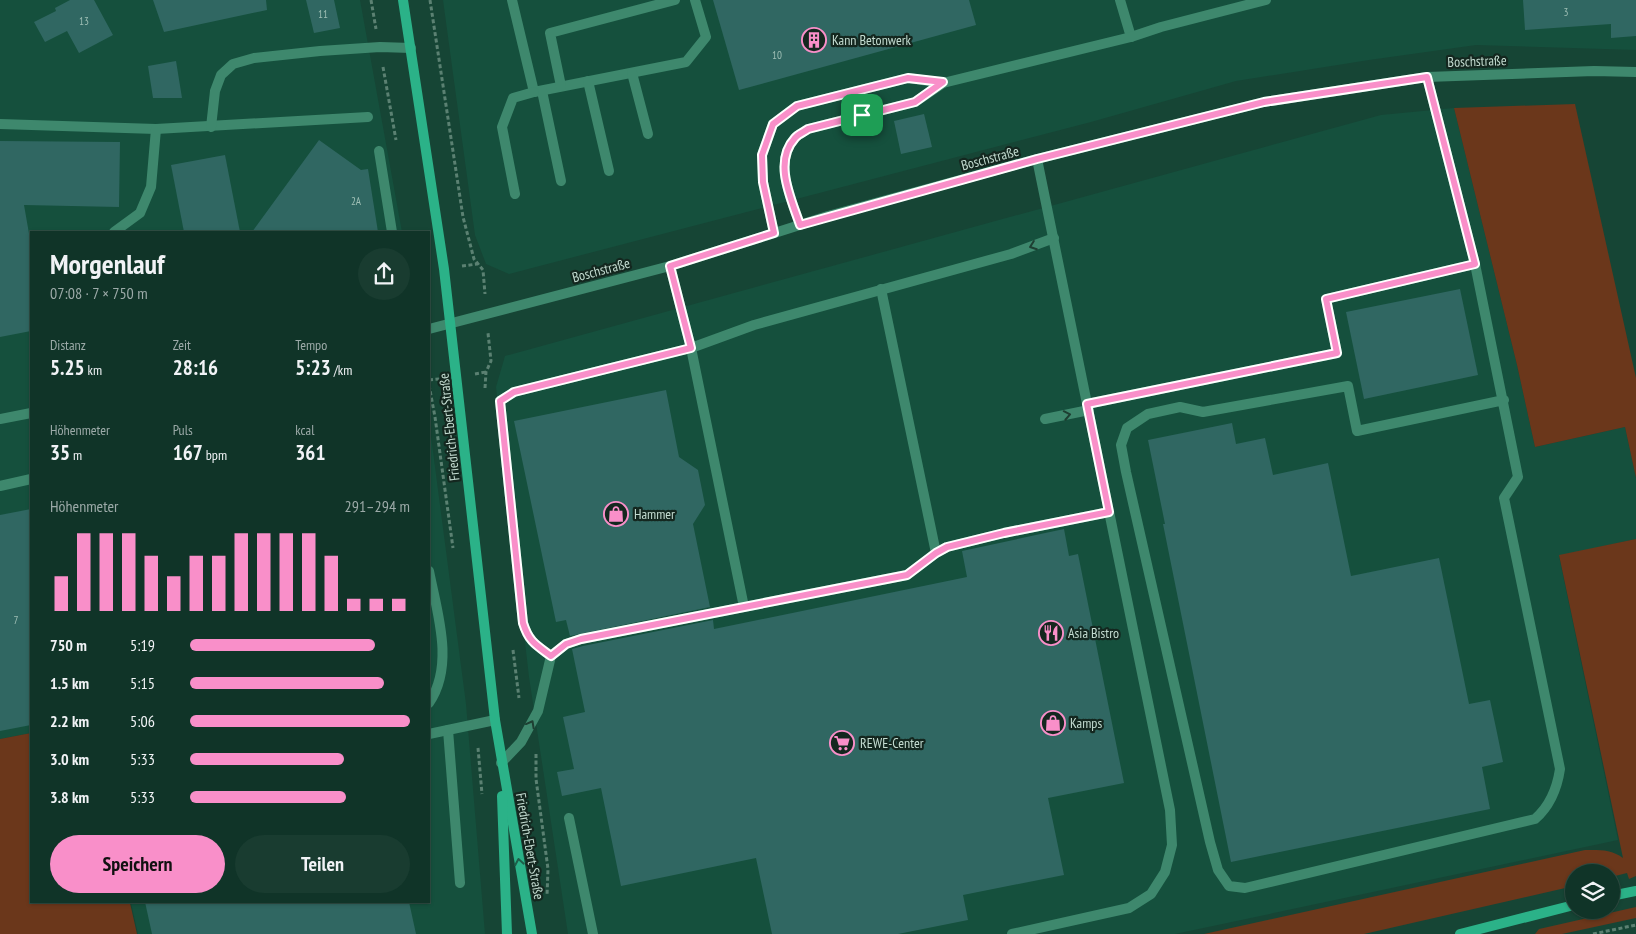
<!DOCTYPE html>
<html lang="de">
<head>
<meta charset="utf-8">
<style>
	:root { --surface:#103428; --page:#193c30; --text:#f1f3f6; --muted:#9caaa8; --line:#304f45; --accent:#f98fc9 }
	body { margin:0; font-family:"PT Sans Narrow",sans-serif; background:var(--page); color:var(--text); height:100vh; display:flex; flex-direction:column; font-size:19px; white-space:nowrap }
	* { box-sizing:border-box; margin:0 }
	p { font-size:16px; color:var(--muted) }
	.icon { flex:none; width:28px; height:28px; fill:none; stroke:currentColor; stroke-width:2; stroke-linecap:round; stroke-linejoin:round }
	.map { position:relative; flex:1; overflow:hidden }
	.details { position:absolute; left:30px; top:231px; width:400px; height:672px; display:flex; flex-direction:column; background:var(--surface); border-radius:0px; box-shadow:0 1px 4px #0004,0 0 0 1px var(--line) }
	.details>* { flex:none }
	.buttons { position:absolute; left:1565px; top:864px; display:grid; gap:10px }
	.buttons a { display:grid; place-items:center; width:55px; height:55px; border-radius:50%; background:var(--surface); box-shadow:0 1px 4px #0004,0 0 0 1px var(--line); font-size:25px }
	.pin { position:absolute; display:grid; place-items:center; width:42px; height:42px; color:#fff; margin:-21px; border-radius:10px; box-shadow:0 2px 8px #0006 }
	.round { display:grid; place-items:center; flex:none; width:52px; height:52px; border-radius:26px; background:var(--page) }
	.headline { display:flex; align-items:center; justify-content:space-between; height:85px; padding:0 20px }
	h1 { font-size:28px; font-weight:800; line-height:38px }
	.metrics { display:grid; grid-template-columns:repeat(3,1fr); gap:8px; height:85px; padding:5px 20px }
	.metrics div { display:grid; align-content:center }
	.metrics b { font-size:21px; font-weight:800 }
	.metrics small { font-size:14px; font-weight:400 }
	.metrics p { font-size:14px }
	.chart { height:140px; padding:10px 20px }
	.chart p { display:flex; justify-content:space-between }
	.chart svg { width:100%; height:90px; margin-top:5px; stroke:var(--accent); stroke-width:6 }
	.action { display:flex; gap:10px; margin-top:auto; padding:10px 20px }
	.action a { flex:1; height:58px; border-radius:30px; background:var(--accent); color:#111; font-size:20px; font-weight:800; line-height:58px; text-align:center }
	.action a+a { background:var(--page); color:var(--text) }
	ul { padding:0 20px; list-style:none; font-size:16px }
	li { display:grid; grid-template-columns:80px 60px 1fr; align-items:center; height:38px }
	li i { height:12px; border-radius:6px; background:var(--accent) }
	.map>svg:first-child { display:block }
	.built { fill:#15503d }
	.green { fill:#6b371b }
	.building { fill:#306762 }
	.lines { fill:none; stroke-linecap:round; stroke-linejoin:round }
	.path { stroke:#5b8172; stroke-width:3; stroke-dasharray:4 2.5; stroke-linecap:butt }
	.lane { stroke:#3e886d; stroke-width:10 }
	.street { stroke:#3e886d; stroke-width:10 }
	.secondary { stroke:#2bb288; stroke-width:10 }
	.oneway { stroke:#1e3f32 }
	.oneway2 { stroke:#1d5f49 }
	.route-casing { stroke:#fff; stroke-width:10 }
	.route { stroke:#f98fc9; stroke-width:6 }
	.labels { text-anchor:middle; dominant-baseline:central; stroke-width:4.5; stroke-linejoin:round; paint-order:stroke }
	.number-label { font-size:11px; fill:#9fbfb5 }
	.poi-label { font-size:14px; fill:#c4dcd1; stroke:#14271f; text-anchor:start }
	.street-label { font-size:14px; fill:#c4dcd1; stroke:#14271f }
</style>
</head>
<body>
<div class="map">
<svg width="1636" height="934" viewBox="0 0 1636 934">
	<rect width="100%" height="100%" fill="#164535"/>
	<!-- built -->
	<g class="built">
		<polygon points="0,0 360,0 402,232 31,232 31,733 0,739"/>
		<polygon points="443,0 1636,0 1636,50 1476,45 1369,60 1236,81 1091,122 509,274 486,264 475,235"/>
		<polygon points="1454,108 1517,365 1535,447 1625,427 1636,478 1636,539 1559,556 1618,840 1175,934 568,934 529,677 496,387 505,356 1381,115"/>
		<polygon points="429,421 466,704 485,934 138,934 131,903 429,902"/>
	</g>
	<!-- green -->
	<g class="green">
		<polygon points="1575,104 1636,378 1636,478 1625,427 1535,447 1517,365 1454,108"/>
		<path d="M1636 539V876L1629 879 1627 873 1611 877V872H1574V886L1364 934H1204L1585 850C1599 850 1611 849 1623 858L1559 555Z"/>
		<polygon points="31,733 31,902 130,903 137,934 0,934 0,739"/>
		<polygon points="1636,907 1636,918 1562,934 1535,934 1539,929"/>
	</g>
	<!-- building -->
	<g class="building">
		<polygon points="70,0 94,0 113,35 79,53 67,31 45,42 34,22 56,11 55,8"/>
		<polygon points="153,0 266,0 267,10 164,32"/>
		<polygon points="306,0 334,0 340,28 314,33"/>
		<polygon points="713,0 969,0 976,25 739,90"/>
		<polygon points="1523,0 1636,0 1636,36 1611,38 1611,24 1525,30"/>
		<polygon points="176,61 182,98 153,98 148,66"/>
		<polygon points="924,114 932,147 901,154 894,121"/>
		<polygon points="319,140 361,170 368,169 378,232 252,232"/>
		<polygon points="0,141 120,142 119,207 24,205 31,245 31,331 0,337"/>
		<polygon points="225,155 240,232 184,232 171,165"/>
		<polygon points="1460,289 1478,375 1364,399 1346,312"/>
		<polygon points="666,390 679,457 698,470 705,505 693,524 710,607 570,636 566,620 556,622 514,421"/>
		<polygon points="1232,423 1236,444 1265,438 1273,475 1328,463 1351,576 1439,558 1469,704 1490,700 1496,728 1503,762 1482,767 1490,809 1231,862 1163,524 1165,524 1148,440"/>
		<polygon points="31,509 31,725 0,731 0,515"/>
		<polygon points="1064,529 1069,556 1078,554 1124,783 1048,798 1064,875 963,895 968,920 898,934 772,934 756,858 621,886 601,788 562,796 557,772 574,769 563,717 585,712 572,649 583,646 713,620 714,629 967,577 962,551"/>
		<polygon points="145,902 409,902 416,934 152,934"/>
	</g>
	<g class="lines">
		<!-- path -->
		<g class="path">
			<polyline points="371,0 376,29"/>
			<polyline points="430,0 463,217 474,259 483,270 485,294"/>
			<polyline points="383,67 396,140"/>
			<polyline points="462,266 477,264"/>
			<polyline points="475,374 486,372"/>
			<polyline points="429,380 439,379"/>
			<polyline points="429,385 435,417 453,548"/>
			<polyline points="485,388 486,372 491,361 488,333"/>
			<polyline points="513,650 519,698"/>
			<polyline points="478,748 482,794"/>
			<polyline points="536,754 536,779 548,869 547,896"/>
			<polyline points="1593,934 1636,925"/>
		</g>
		<!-- lane -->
		<g class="lane">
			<polyline points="512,0 534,92 686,62 706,37 695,0"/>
			<polyline points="1120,0 1131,37"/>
			<polyline points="632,73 648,134"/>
			<path d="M1427 77 1475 264 1518 477 1504 498 1560 769C1557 789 1550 806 1535 819L1245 888 1229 886 1218 870 1210 842 1126 472 1121 445 1127 428 1148 414 1180 407 1203 412 1348 386 1357 431 1504 400"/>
			<polyline points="588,81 609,171"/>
			<polyline points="561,86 550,33 675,0"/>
			<polyline points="542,91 561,181"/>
			<polyline points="0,124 156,129 368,117"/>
			<polyline points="211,127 215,91 221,75 233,64 254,58 320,51 380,47 411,48"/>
			<polyline points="379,151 392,232"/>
			<polyline points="515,194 502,127 513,98 534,92"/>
			<path d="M800 225C791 198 773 162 795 138 798 134 804 132 808 129L915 102 943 83 1131 37 1161 27 1266 0"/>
			<polyline points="114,232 140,213 151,187 156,129"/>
			<polyline points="774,233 763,182 762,155 773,124 797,106 908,78 943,83"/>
			<polyline points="670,266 691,348 744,607"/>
			<polyline points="1087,404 1337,353 1326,299 1475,264"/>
			<polyline points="1045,419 1089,410"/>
			<polyline points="0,486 31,479"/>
			<polyline points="936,553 947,547 1004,533 1109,512"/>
			<path d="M429 571C437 612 455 665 429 703"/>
			<path d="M551 656C536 645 529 642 523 623L500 401 514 392 691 348 754 325 1011 254 1054 238"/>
			<polyline points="448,730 460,883"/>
			<polyline points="429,734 495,720"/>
			<polyline points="501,763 521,742 538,711 551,656 566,644 581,639 907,575 936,553 881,289"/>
			<polyline points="569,818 593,934"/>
			<polyline points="1012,934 1129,908 1151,894 1165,872 1172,845 1170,810 1037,159"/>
		</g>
		<!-- street -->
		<g class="street">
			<polyline points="429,329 670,266 828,216 1037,159 1264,102 1427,77 1594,71 1636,72"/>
			<polyline points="0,419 31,413"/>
		</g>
		<!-- secondary -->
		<g class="secondary">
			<polyline points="403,0 444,269 495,720 532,934"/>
			<polyline points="502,796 507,934"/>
			<polyline points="1611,896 1636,891"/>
			<polyline points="1460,934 1574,905"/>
		</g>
	</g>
	<!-- one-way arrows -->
	<defs><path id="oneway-chevron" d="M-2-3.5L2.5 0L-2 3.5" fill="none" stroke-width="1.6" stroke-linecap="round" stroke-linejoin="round" transform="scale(1.25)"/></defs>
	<g class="oneway">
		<use href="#oneway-chevron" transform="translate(1033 246) rotate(160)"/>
		<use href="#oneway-chevron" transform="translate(1067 415) rotate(-11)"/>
		<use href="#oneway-chevron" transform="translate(531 724) rotate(-61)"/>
	</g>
	<use class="oneway2" href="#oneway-chevron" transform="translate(519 862) rotate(-100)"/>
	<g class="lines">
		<defs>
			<path id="route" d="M1427 77 1475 264 1326 299 1337 353 1087 404 1109 512 1004 533 947 547 936 553 907 575 581 639 566 644 551 656C536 645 529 642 523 623L500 401 514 392 691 348 670 266 774 233 763 182 762 155 773 124 797 106 908 78 943 82 915 102 808 129C804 132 798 134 795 138 773 162 791 198 800 225L1037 159 1264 102Z"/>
		</defs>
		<!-- route casing -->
		<use href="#route" class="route-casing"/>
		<!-- route -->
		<use href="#route" class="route"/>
	</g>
	<!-- icons -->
	<defs>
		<symbol id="building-ring" viewBox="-11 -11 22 22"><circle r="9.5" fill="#14271f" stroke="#f98fc9" stroke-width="1.5"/><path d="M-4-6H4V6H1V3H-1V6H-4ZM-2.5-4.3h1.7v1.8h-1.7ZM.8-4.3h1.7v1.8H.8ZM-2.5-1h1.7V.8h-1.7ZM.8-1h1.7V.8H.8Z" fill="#f98fc9"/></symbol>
		<symbol id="shop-ring" viewBox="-11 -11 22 22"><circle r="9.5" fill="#14271f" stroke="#f98fc9" stroke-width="1.5"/><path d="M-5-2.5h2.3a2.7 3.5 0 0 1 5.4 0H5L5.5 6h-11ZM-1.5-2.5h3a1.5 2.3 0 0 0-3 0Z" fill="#f98fc9"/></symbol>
		<symbol id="restaurant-ring" viewBox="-11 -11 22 22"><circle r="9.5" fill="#14271f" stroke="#f98fc9" stroke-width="1.5"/><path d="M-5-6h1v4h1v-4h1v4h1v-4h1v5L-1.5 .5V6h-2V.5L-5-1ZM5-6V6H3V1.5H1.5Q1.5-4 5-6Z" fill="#f98fc9"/></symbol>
		<symbol id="supermarket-ring" viewBox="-11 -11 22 22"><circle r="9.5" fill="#14271f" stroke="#f98fc9" stroke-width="1.5"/><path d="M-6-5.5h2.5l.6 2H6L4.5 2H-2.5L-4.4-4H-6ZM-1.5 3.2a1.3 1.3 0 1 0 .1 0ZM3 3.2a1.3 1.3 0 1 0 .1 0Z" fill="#f98fc9"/></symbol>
	</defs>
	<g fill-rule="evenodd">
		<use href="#building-ring" x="800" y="26" width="28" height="28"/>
		<use href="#shop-ring" x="602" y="500" width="28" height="28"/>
		<use href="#restaurant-ring" x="1037" y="619" width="28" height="28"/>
		<use href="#shop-ring" x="1039" y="709" width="28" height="28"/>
		<use href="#supermarket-ring" x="828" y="729" width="28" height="28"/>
	</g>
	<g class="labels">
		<!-- number labels -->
		<g class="number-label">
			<text x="1566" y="12">3</text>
			<text x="323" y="14">11</text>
			<text x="84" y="21">13</text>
			<text x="777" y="55">10</text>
			<text x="356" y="201">2A</text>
			<text x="16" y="620">7</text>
		</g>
		<!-- poi labels -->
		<g class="poi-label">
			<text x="832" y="40">Kann Betonwerk</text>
			<text x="634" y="514">Hammer</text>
			<text x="1068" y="633">Asia Bistro</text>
			<text x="1070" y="723">Kamps</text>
			<text x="860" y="743">REWE-Center</text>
		</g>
		<!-- street labels -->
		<g class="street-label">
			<text transform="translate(1477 61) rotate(-2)">Boschstraße</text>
			<text transform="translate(990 158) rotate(-15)">Boschstraße</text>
			<text transform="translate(601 270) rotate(-15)">Boschstraße</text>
			<text transform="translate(449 427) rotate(-96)">Friedrich-Ebert-Straße</text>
			<text transform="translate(530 846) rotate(80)">Friedrich-Ebert-Straße</text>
		</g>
	</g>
</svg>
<div class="buttons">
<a><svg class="icon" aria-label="layers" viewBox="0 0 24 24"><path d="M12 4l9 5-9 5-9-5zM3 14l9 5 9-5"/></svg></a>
</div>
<div class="pin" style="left:862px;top:115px;background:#1e9e55"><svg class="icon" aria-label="arrive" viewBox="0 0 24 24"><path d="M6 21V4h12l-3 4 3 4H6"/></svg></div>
<section class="details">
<div class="headline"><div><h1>Morgenlauf</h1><p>07:08 · 7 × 750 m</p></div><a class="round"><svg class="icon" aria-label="share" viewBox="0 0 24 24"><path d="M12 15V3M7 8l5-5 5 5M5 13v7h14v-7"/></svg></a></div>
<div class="metrics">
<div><p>Distanz</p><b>5.25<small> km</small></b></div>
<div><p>Zeit</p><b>28:16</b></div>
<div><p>Tempo</p><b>5:23<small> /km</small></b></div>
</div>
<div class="metrics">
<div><p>Höhenmeter</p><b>35<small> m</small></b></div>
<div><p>Puls</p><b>167<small> bpm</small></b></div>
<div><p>kcal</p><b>361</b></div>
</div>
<div class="chart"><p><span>Höhenmeter</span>291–294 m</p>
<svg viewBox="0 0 160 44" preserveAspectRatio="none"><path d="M5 44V27M15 44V6M25 44V6M35 44V6M45 44V17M55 44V27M65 44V17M75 44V17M85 44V6M95 44V6M105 44V6M115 44V6M125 44V17M135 44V38M145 44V38M155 44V38"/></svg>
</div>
<ul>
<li><b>750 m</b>5:19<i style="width:84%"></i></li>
<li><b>1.5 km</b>5:15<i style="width:88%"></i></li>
<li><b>2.2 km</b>5:06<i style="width:100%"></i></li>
<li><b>3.0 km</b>5:33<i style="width:70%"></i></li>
<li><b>3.8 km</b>5:33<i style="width:71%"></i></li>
</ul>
<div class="action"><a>Speichern</a><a>Teilen</a></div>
</section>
</div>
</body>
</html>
